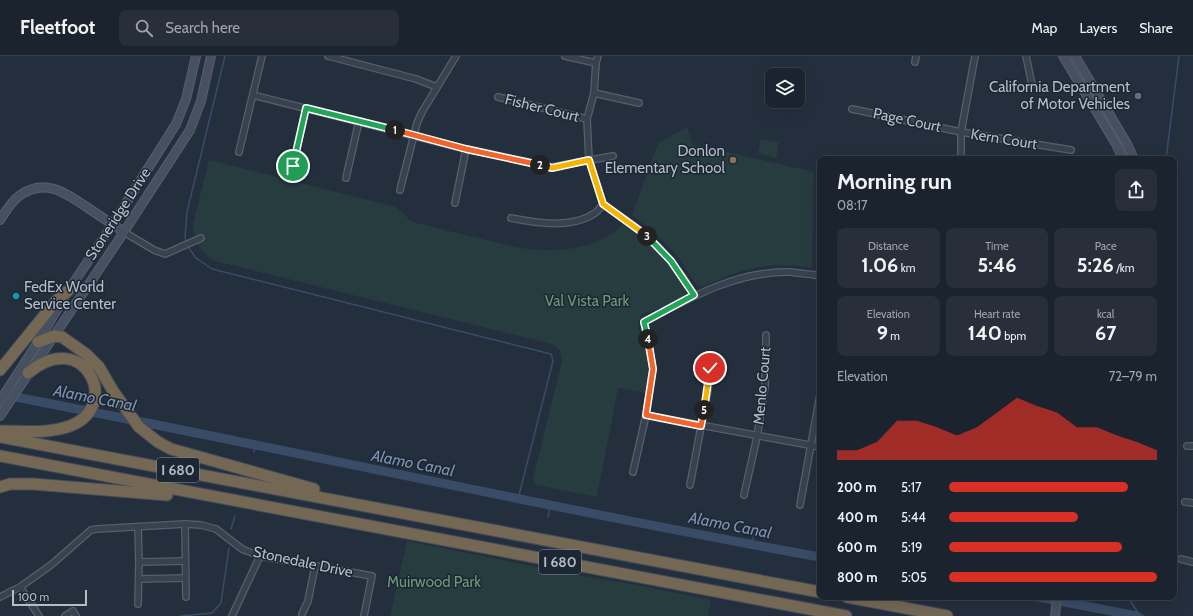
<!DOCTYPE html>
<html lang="en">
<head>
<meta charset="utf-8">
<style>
	:root { --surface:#1b232e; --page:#282f3a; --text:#f1f3f6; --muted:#a0a4aa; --line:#39404a; --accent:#d93025 }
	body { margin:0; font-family:Cabin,sans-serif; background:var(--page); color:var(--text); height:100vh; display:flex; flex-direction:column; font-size:15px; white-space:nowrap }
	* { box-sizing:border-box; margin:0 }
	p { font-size:13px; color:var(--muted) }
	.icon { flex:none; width:22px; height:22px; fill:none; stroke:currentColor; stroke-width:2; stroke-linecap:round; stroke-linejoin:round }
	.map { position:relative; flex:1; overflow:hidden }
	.sheet { position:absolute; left:817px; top:100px; width:360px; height:444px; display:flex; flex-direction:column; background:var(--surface); border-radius:8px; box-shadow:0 4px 16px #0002,0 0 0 1px var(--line) }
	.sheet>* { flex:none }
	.fabs { position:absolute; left:765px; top:12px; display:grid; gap:8px }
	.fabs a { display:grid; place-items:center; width:40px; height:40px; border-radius:8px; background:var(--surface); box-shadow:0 4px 16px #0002,0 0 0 1px var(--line); font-size:20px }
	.scale { position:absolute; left:12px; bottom:10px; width:75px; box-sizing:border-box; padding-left:4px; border:2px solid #b4bcc9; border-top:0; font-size:11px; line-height:14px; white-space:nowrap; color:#b4bcc9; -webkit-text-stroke:3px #1d2633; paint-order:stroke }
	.pin { position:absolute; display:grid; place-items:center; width:34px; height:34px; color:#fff; margin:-17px; border:2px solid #fff; border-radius:50%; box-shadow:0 1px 4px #0007 }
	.km { position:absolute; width:20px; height:20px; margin:-10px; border-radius:50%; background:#222; color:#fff; font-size:11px; line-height:20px; text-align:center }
	.round { display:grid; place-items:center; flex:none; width:42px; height:42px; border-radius:8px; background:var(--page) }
	.summary { display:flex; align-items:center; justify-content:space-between; height:68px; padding:0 20px }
	h1 { font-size:22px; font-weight:700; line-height:30px }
	.metrics { display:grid; grid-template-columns:repeat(3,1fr); gap:6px; height:68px; padding:4px 20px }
	.metrics div { display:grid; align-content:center; border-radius:8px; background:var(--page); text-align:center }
	.metrics b { font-size:20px; font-weight:700 }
	.metrics small { font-size:11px; font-weight:400 }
	.metrics p { font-size:11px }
	.chart { height:112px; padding:8px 20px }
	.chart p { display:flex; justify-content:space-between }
	.chart svg { width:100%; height:72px; margin-top:4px; fill:var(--accent); opacity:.7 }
	ul { padding:0 20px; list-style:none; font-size:13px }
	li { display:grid; grid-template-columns:64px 48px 1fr; align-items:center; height:30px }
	li i { height:10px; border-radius:5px; background:var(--accent) }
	header { display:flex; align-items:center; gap:24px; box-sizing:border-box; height:56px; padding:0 20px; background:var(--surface); border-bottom:1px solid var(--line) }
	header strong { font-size:19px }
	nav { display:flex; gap:22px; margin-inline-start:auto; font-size:14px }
	.search { width:280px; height:36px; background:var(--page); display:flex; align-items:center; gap:10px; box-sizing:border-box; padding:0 14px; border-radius:8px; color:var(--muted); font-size:15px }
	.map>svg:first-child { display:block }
	.green { fill:#263c3f }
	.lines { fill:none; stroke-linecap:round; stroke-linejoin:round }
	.stream { stroke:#394c67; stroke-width:1.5 }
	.river { stroke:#394c67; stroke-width:9 }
	.street-casing { stroke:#565f6c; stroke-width:8 }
	.secondary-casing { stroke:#565f6c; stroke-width:10 }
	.highway-casing { stroke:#434c59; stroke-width:13 }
	.street { stroke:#38414e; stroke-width:5.5 }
	.secondary { stroke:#465061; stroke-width:8 }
	.highway { stroke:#746855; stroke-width:11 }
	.split-1-casing { stroke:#fff; stroke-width:8 }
	.split-2-casing { stroke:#fff; stroke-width:8 }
	.split-3-casing { stroke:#fff; stroke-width:8 }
	.split-4-casing { stroke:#fff; stroke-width:8 }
	.split-5-casing { stroke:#fff; stroke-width:8 }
	.split-6-casing { stroke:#fff; stroke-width:8 }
	.split-1 { stroke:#22a559; stroke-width:5 }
	.split-2 { stroke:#f0652b; stroke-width:5 }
	.split-3 { stroke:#f5b400; stroke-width:5 }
	.split-4 { stroke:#22a559; stroke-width:5 }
	.split-5 { stroke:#f0652b; stroke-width:5 }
	.split-6 { stroke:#f5b400; stroke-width:5 }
	.service-dot { fill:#5c6f8a; stroke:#1d2633; stroke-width:1.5 }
	.education-dot { fill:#8d6e63; stroke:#1d2633; stroke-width:1.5 }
	.culture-dot { fill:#0f9aa8; stroke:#1d2633; stroke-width:1.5 }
	.labels { text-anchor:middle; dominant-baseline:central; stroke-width:3; stroke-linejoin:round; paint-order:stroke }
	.shield { fill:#1d2633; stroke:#878f9c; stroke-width:1 }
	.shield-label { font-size:14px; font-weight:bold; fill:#b4bcc9 }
	.poi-label { font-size:15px; fill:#b4bcc9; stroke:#1d2633; text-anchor:end }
	.street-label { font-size:15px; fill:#b4bcc9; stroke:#1d2633 }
	.park-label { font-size:15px; fill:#6b9a76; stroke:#1d2633 }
	.water-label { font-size:16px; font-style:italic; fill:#7c92b1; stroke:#1d2633 }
</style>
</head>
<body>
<header>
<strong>Fleetfoot</strong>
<div class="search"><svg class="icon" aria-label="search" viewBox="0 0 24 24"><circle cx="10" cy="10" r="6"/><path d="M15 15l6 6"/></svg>Search here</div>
<nav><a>Map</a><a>Layers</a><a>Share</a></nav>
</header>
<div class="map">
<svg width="1193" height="560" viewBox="0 0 1193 560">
	<rect width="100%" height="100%" fill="#242f3e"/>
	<!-- green -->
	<g class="green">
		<path d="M687 71 692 88 814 116 812 212C784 207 757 209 730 219 721 222 708 230 699 231 693 227 687 212 681 205 667 187 650 173 632 159L657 90 659 87Z"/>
		<polygon points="761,83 779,87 776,102 758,97"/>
		<path d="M209 104 396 151 412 166 515 191C545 196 579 196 606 181 612 178 618 172 623 168 640 180 685 215 686 237 683 244 664 251 656 254 649 256 642 255 639 264 635 273 643 279 645 287 649 304 648 320 646 337L618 332 597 441 536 429 533 423 562 305 560 294 552 288 215 205C199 195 194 188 193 168Z"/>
		<polygon points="407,485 577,519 637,529 711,544 708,560 390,560"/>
	</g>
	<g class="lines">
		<!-- stream -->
		<g class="stream">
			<polyline points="1166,103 1179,0"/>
			<polyline points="187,187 185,181 187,156 225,0"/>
			<polyline points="188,191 196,202 212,213 551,298 553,305 518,443"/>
			<polyline points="254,396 256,389"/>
			<polyline points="548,461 550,450"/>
			<polyline points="231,473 235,460"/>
			<polyline points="752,489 754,478"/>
			<polyline points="1128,541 1138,557 1144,560"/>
			<polyline points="181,560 212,557 221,547 229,492"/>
		</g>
		<!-- river -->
		<g class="river">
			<path d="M5 339C277 391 547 452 820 501"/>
			<polyline points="1038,541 1137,560"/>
		</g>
		<defs>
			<g id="street">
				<polyline points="328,0 416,23 437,31"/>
				<polyline points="565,0 596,7"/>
				<polyline points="598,0 596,7 594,37 587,63 589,104 603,148 634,170 658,191 671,205 682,220 694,239"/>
				<polyline points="1026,0 1032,29"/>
				<polyline points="915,6 916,0"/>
				<polyline points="594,37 639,47"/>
				<polyline points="253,39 466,93 552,111 613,100"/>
				<polyline points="498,41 587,63"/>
				<polyline points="852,53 961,76 1071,94"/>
				<polyline points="239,96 262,0"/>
				<polyline points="961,103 961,76 975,0"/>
				<polyline points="293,109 306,52"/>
				<polyline points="346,122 359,65"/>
				<polyline points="400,134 417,67 422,56 456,0"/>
				<polyline points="455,147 466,93"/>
				<path d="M511 162C536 167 572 173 595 157 598 155 601 151 603 148"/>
				<polyline points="124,176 154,194 165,198 201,182"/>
				<polyline points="646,359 820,391"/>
				<polyline points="1187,390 1193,390"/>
				<path d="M633 416 646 359 653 313 644 266C689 242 737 215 789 216 799 217 810 218 820 220"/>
				<polyline points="690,429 708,334 710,312 708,299"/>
				<polyline points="744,439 757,381 765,331 766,279"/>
				<polyline points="1185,446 1193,447"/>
				<polyline points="800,449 820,339"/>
				<polyline points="185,468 186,541"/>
				<polyline points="1181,503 1193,506"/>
				<polyline points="139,506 185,505"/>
				<polyline points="139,523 185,522"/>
				<polyline points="20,531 39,560"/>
				<polyline points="0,541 20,531 51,509 91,474 97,473 185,468 201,469 216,473 242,493 260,500 372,520 364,560"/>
				<polyline points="138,548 139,506 138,471"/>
				<polyline points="302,558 308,545 315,510"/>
				<polyline points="65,560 73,555 76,560"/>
				<polyline points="232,560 260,500"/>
			</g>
			<g id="secondary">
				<polyline points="1063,0 1116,88 1123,103"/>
				<polyline points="1075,0 1127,88 1134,103"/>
				<path d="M0 164C6 155 11 146 19 140 45 121 66 137 88 152 100 160 112 168 124 176"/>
				<polyline points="0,345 38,286 68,235 113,168 176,68 186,43 196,0"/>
				<polyline points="0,360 118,185 190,74 201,45 211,0"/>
				<polyline points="1055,560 1057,541"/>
			</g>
			<g id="highway">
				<polyline points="38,286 54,280 62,281 86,298 99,311 113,335 139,371 158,386 171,393 314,433"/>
				<polyline points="0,314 56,245 68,235"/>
				<path d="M0 375C24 375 47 378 70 370 123 350 84 270 28 317"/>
				<polyline points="0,381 820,536"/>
				<polyline points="0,400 846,560"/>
				<polyline points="0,431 10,428 33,428 167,439"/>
				<polyline points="847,541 947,560"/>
			</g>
		</defs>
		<!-- street casing -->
		<use href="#street" class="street-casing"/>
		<!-- secondary casing -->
		<use href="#secondary" class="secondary-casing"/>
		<!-- highway casing -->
		<use href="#highway" class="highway-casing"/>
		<!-- street -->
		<use href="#street" class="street"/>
		<!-- secondary -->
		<use href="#secondary" class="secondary"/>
		<!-- highway -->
		<use href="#highway" class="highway"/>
	</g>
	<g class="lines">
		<defs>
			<polyline id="split-1" points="293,110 306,52 395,74"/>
			<polyline id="split-2" points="395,74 466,93 540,109"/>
			<polyline id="split-3" points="540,109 552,112 589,104 603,148 647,180"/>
			<polyline id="split-4" points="647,180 671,205 694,239 644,266 648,283"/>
			<polyline id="split-5" points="648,283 653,313 646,359 701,370 704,354"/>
			<polyline id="split-6" points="704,354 710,312"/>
		</defs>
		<!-- split-1 casing -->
		<use href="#split-1" class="split-1-casing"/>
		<!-- split-2 casing -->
		<use href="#split-2" class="split-2-casing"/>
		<!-- split-3 casing -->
		<use href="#split-3" class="split-3-casing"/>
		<!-- split-4 casing -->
		<use href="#split-4" class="split-4-casing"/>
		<!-- split-5 casing -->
		<use href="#split-5" class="split-5-casing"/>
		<!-- split-6 casing -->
		<use href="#split-6" class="split-6-casing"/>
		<!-- split-1 -->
		<use href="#split-1" class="split-1"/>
		<!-- split-2 -->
		<use href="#split-2" class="split-2"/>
		<!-- split-3 -->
		<use href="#split-3" class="split-3"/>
		<!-- split-4 -->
		<use href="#split-4" class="split-4"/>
		<!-- split-5 -->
		<use href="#split-5" class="split-5"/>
		<!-- split-6 -->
		<use href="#split-6" class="split-6"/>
	</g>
	<!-- markers -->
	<circle class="service-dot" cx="1138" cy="40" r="4"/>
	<circle class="education-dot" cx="733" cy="104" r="4"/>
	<circle class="culture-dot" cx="16" cy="240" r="4"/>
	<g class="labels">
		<!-- shield labels -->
		<g class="shield">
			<rect x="157" y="402" width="42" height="24" rx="3"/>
			<rect x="539" y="494" width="42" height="24" rx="3"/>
		</g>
		<g class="shield-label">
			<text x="178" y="414">I 680</text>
			<text x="560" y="506">I 680</text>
		</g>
		<!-- poi labels -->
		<g class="poi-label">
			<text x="1130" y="31">California Department<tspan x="1130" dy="17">of Motor Vehicles</tspan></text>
			<text x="725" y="95">Donlon<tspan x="725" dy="17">Elementary School</tspan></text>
			<text x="24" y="231" text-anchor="start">FedEx World<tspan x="24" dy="17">Service Center</tspan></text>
		</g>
		<!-- street labels -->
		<g class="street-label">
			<text transform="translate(542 52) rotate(14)">Fisher Court</text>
			<text transform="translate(907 64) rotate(12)">Page Court</text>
			<text transform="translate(1004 83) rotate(9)">Kern Court</text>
			<text transform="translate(118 158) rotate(-57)">Stoneridge Drive</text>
			<text transform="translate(762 330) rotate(-85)">Menlo Court</text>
			<text transform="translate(303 506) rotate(12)">Stonedale Drive</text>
		</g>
		<!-- park labels -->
		<g class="park-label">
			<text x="587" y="245">Val Vista Park</text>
			<text x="434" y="526">Muirwood Park</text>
		</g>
		<!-- water labels -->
		<g class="water-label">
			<text transform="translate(95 342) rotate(11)">Alamo Canal</text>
			<text transform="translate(413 407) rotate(11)">Alamo Canal</text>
			<text transform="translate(730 469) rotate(11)">Alamo Canal</text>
		</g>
	</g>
</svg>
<div class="fabs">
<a><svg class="icon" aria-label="layers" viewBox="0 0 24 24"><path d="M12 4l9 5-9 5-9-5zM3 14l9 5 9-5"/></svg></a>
</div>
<div class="scale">100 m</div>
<div class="pin" style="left:293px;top:110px;background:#1e9e55"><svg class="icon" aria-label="arrive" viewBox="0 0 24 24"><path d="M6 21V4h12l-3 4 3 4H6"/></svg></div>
<div class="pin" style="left:710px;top:312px;background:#d93025"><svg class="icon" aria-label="check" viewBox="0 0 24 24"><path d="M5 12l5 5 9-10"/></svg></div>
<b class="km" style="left:395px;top:74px">1</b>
<b class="km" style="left:540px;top:109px">2</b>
<b class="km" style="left:647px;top:180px">3</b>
<b class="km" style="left:648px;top:283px">4</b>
<b class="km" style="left:704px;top:354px">5</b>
<section class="sheet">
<div class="summary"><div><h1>Morning run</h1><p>08:17</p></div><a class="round"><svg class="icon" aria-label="share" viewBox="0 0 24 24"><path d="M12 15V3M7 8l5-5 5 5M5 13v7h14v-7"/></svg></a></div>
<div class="metrics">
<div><p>Distance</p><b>1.06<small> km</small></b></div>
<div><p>Time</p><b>5:46</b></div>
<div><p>Pace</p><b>5:26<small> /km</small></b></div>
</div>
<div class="metrics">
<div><p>Elevation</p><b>9<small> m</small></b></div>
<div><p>Heart rate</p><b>140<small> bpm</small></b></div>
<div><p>kcal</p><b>67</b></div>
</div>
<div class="chart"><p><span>Elevation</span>72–79 m</p>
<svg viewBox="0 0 160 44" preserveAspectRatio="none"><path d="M0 44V38L10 38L20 33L30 20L40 20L50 24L60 29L70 24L80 15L90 6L100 11L110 15L120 24L130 24L140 29L150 33L160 38V44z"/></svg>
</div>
<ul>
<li><b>200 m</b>5:17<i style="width:86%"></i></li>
<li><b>400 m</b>5:44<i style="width:62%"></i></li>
<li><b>600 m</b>5:19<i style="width:83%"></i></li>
<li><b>800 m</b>5:05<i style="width:100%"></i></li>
</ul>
</section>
</div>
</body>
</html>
